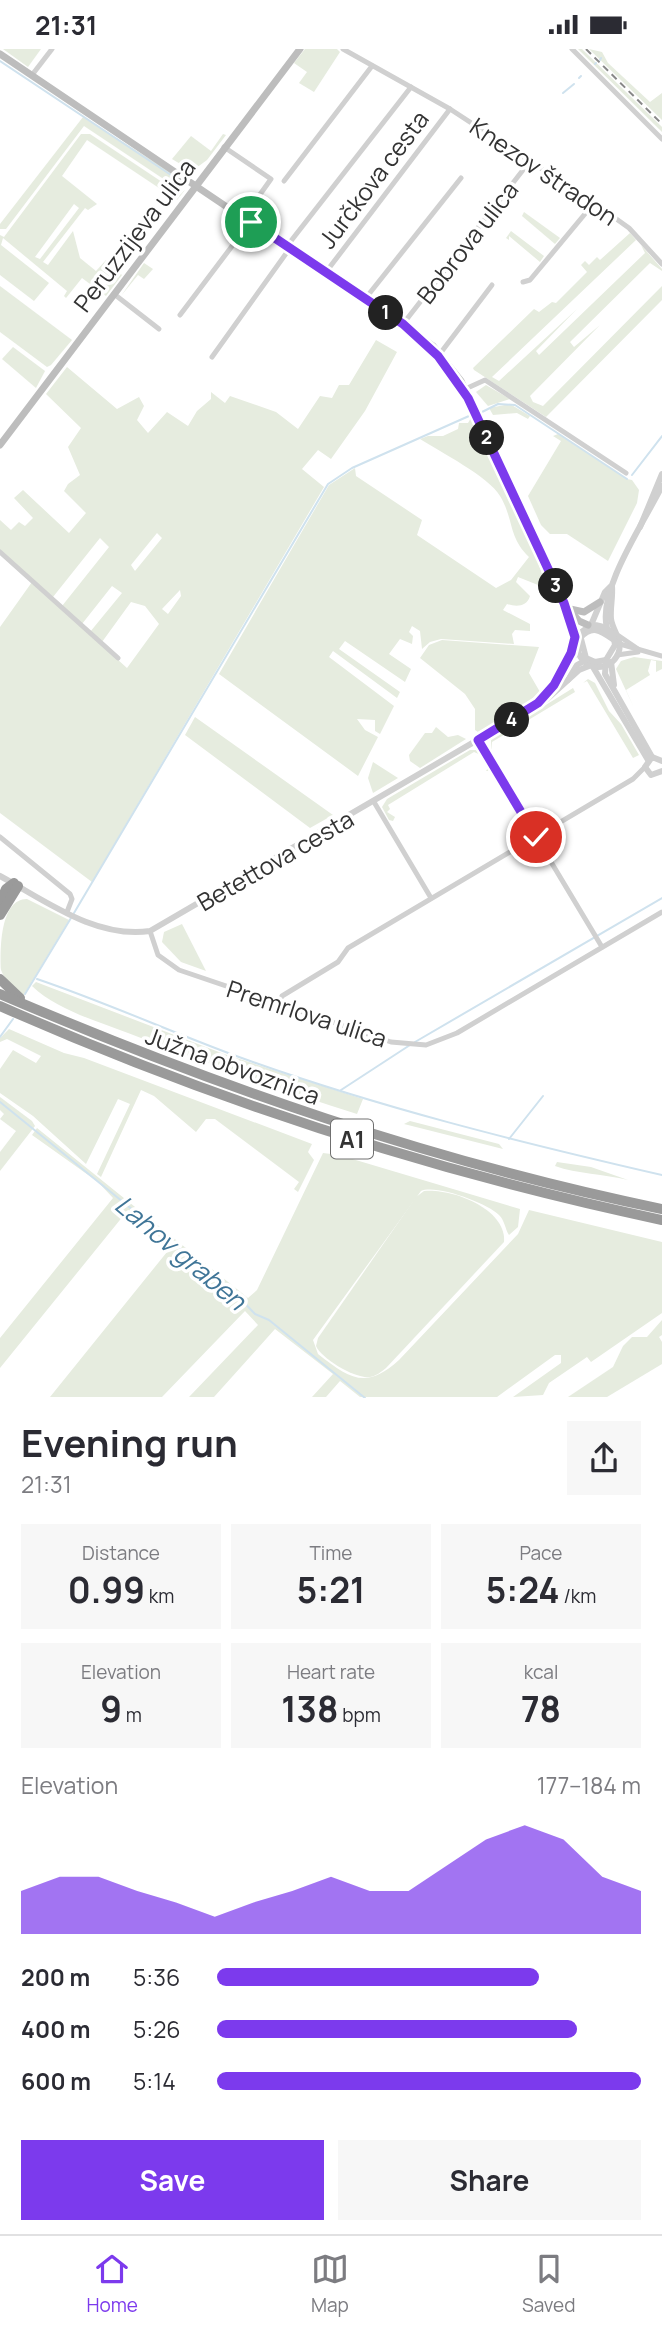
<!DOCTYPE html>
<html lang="en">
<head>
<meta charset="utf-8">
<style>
	:root { --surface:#fff; --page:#f7f7f7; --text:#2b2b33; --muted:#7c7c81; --line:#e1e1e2; --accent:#7c3aed }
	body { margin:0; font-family:Manrope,sans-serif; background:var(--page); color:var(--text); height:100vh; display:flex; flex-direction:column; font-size:26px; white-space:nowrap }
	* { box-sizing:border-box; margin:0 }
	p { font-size:23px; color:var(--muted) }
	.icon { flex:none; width:38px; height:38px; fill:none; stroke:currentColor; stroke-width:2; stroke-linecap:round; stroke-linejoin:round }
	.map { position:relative; height:1349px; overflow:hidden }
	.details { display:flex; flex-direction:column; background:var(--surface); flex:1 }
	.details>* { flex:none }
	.pin { position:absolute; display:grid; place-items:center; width:60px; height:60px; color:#fff; margin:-30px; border:4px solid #fff; border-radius:50%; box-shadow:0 2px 7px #0007 }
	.km { position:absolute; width:35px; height:35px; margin:-18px; border-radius:50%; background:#222; color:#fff; font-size:19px; line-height:35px; text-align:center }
	.round { display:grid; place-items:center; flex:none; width:74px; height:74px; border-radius:0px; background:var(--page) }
	.head { display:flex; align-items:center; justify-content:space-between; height:119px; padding:0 21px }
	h1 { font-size:38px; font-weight:700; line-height:52px }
	.stats { display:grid; grid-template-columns:repeat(3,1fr); gap:10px; height:119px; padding:7px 21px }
	.stats div { display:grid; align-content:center; border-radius:0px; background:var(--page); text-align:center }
	.stats b { font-size:35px; font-weight:700 }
	.stats small { font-size:19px; font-weight:400 }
	.stats p { font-size:19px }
	.chart { height:196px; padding:14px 21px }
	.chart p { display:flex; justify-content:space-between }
	.chart svg { width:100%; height:126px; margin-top:7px; fill:var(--accent); opacity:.7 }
	.primary-button { display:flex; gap:14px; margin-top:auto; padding:14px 21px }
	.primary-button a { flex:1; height:80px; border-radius:0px; background:var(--accent); color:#fff; font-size:28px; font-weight:700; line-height:80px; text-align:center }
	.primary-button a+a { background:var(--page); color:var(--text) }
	ul { padding:0 21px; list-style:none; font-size:23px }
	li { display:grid; grid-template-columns:112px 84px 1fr; align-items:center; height:52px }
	li i { height:18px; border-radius:9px; background:var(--accent) }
	.status { display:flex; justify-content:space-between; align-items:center; height:49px; padding:0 35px; background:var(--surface); direction:ltr }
	.status svg { height:19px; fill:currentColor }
	.tab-bar { display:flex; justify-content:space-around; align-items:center; height:98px; border-top:2px solid var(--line); background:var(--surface); font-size:19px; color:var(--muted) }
	.tab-bar a { display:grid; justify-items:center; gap:4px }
	.tab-bar .current { color:var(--accent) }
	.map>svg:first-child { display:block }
	.green { fill:#e6ecdf; fill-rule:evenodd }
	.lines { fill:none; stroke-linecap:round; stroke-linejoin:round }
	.stream { stroke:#cfe2ee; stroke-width:2 }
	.minor { stroke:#d0d0d0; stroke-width:5 }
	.tertiary { stroke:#d0d0d0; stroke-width:6 }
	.secondary { stroke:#bdbdbd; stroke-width:7 }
	.motorway { stroke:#9a9a9a; stroke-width:10 }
	.rail { stroke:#888; stroke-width:2; stroke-dasharray:7 5; stroke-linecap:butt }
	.route-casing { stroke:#fff; stroke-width:14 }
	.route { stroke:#7c3aed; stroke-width:9 }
	.labels { text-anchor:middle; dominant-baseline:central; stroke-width:7; stroke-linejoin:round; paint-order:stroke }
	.shield { fill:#fff; stroke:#707070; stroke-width:2 }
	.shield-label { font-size:23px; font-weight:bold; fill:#333 }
	.street-label { font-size:24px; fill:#333; stroke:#fff }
	.water-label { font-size:26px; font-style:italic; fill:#3f7597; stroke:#fff }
</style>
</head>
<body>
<div class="status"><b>21:31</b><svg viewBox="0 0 49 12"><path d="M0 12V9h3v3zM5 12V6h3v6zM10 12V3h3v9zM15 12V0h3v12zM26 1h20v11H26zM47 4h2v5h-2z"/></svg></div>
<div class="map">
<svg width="662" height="1349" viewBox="0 0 662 1349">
	<rect width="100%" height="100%" fill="#fff"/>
	<!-- green -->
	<g class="green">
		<polygon points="3,0 41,0 28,18"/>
		<polygon points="305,0 337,0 340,3 314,43 299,34 307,23 294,14"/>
		<polygon points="578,0 582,0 662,78 662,83"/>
		<polygon points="589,0 602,3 608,14 650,53 662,44 662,71"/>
		<polygon points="83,68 180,129 184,133 182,137 174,137 84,77 6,180 0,180 0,175"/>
		<path d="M81 85H90L180 145 185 141 177 151 87 91 62 127 97 155 88 161 85 159 43 213 48 216 73 182 80 209 96 222 106 211 122 226 106 247 82 229 66 249 64 247 67 242 3 189 1 196 49 234 34 252 0 226V186L4 188ZM74 155 79 159 40 210 35 208Z"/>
		<polygon points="223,85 226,86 207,111 192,122 172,110 191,87 211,102"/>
		<polygon points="524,163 560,189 555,195 522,167"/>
		<polygon points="511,182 544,207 540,213 509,187 509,191 506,189"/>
		<polygon points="630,184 636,191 492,328 499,332 577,260 536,302 539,306 645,204 641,196 662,220 662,222 650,214 570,293 574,298 600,276 530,347 533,353 543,357 662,237 662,251 546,368 474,321 473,319 534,260 539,263 552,253 556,254 587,223 581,216 585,212 589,216 597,208 600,211"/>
		<polygon points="144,214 153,220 144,230 138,226 121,247"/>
		<polygon points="0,237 72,291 51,316 47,318 0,283"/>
		<path d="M376 291 397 303 365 362 331 410 318 401 302 420 324 438 92 833 0 764V578L32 533 127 619 159 575 145 557 131 553 102 593 90 583 122 544 112 537 82 575 62 557 109 498 100 489 53 548 0 501V471L11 481 19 473 25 477 33 469 14 449 23 441 69 484 86 464 64 442 68 435 80 426 68 398 81 379 46 345 67 318 117 360 139 348 144 357 137 371 148 384 167 363 188 377 197 362 211 350V343L225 354 230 347 276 363 298 380 320 347 332 349 339 336H349ZM157 484 162 489 135 522 131 516ZM180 541 181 547 168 565 162 560Z"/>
		<polygon points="13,298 45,322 36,339 2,310"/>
		<polygon points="486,336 510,350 488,357 476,343"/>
		<polygon points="510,355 530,367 528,370 517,364 493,366 489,359"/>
		<path d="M472 367 534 501 548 543 544 548 538 536 518 528 516 533 530 547C527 558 516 558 507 555L503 561 530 575V582L515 581 512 585 514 595 441 590 430 593 422 600 420 582 412 577 409 583 413 587 412 595 400 590 389 605 411 620 405 633 345 592 339 600 400 643 397 649 333 602 329 608 394 657 380 685 375 682V671L357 670 365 681 378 688 358 727 219 625 329 436 355 419 356 427 422 471 417 486 496 539 511 531 529 508C508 488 514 470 500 447 488 427 440 403 420 390L428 387H443L458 380 459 374H468Z"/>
		<polygon points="558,385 627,430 632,431 639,441 637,454 608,512 567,485 550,485 541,476 528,447 561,392 553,387"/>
		<polygon points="442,591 539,598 529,624 540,643 521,659 478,683 475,681 475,660 465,645 420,609 429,596"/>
		<polygon points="634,608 662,612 662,620 656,623 656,612 651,611 648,622 650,626 626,641 634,659 616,620 621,612"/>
		<polygon points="588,630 595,634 609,662 621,675 639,706 633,709 587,632 583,634"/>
		<polygon points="573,639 575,643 492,693 491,703 491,690"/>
		<polygon points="195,668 333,766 310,779 185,686"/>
		<polygon points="436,678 448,688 458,686 466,690 420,719 410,712 409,706 425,684 432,684"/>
		<polygon points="470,701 477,701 484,707 489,722 486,722 488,719 481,706 474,703 388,756 390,760 387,763 395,768 393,772 389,771 382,758 387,750"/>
		<polygon points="373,713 398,729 373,744 368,729"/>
		<path d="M27 850 69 871 23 947C15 939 5 932 1 921 0 900 0 850 27 850Z"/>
		<polygon points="182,875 206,922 181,913 162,893 164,883"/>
		<path d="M36 933 224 1005 363 1050 357 1065C280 1041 204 1013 128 984 97 972 57 961 32 937Z"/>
		<polygon points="9,980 64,1004 84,1009 312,1095 308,1103 314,1111 298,1143 294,1140 299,1133 215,1070 206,1070 196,1083 154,1047 141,1041 101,1128 97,1125 130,1055 118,1050 86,1115 33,1067 0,1044 0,1020 13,1001 36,1014 41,1007 7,990 0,993 0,989"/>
		<polygon points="0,1048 32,1072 35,1077 0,1122 0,1103 16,1082 0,1070 4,1065 0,1061"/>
		<polygon points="410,1072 499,1095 503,1100 404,1075"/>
		<path d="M37 1079 248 1249 257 1241 323 1104 339 1106 520 1160 518 1178 509 1186C505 1180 505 1172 499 1166 487 1154 436 1135 421 1142L313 1291 318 1305C350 1330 366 1341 399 1311L518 1185 529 1161 662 1193V1264L591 1313 587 1308 549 1334 543 1346 513 1348 561 1314V1306H555L497 1348H360L340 1332 326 1348H312L333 1325 275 1280 214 1348H189L258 1276 245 1262 162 1348H50L171 1198 128 1161 0 1319V1289L113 1149 98 1133 32 1086Z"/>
		<path d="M557 1113 591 1118 628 1131C604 1125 577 1125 555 1117Z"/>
		<path d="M424 1142C452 1139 507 1160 504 1193L386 1319C381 1323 376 1327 370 1328 355 1330 322 1310 316 1297L318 1289 416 1148Z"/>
		<polygon points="662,1271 662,1286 659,1288 662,1293 662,1315 607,1348 568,1348 613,1318 623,1297 632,1288 647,1288"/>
	</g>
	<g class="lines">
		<!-- stream -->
		<g class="stream">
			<polyline points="600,11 601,9"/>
			<polyline points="0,12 183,134"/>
			<polyline points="595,15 596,14"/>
			<polyline points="579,29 581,27"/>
			<polyline points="563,44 574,35"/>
			<polyline points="482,363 498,355 515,356 627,430"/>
			<polyline points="632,426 662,387"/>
			<polyline points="74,864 328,435 352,419 469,367"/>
			<path d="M37 930C105 953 171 983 239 1008 377 1058 519 1093 662 1126"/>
			<polyline points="25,945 71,869"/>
			<polyline points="0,988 13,970"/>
			<polyline points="415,993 662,849"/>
			<polyline points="341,1041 410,996"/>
			<polyline points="0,1053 235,1244 255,1265 269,1271 365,1349"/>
			<polyline points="509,1090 543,1047"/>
		</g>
		<!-- minor -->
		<g class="minor">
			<polyline points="343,0 450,60 594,154 629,179 662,215"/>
			<polyline points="572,0 662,90"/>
			<polyline points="32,26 52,0"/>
			<polyline points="224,98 271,130 244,168"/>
			<polyline points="284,132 372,17"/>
			<polyline points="287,197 411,38"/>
			<polyline points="326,223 450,60"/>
			<polyline points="523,233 530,231 594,154"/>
			<polyline points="114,245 159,280"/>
			<polyline points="365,250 461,129"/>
			<polyline points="180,266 251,172"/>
			<polyline points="403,275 530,112"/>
			<polyline points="439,306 492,236"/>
			<polyline points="212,308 290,199"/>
			<polyline points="463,341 485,331 626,424"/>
			<polyline points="0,503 118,609"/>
			<polyline points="619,587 638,600"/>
			<polyline points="620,595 662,607"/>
			<polyline points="617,606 638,603"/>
			<polyline points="478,691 602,898"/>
			<polyline points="374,753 431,849"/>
			<polyline points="0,788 70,845 72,850 67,863"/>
			<polyline points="150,882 158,906 179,921 391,993 426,996 457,984 662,863"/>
			<polyline points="278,957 282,947 338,913 348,899 633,730 645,718"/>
		</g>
		<!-- tertiary -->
		<g class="tertiary">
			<polyline points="640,478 662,425"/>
			<path d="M612 537C613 548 610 559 611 570 613 584 625 592 617 607 607 624 584 620 578 603L580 589C595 572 605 586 620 595"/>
			<polyline points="591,576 605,543 610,538"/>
			<path d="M607 579C597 541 645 472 662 437"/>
			<polyline points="580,586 586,609 595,613 606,611"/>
			<polyline points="611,613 614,636"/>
			<polyline points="593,618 648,711"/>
			<polyline points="568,631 577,616 586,611"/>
			<path d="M554 636 575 588 591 576C605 576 614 582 615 596L606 611 605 625 652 708"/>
			<polyline points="539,653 577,603"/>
			<polyline points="662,712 652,708 645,718 651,726 662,722"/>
			<path d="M0 827C46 852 96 890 150 882L546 651 579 621 589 617"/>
		</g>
		<!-- secondary -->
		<g class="secondary">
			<polyline points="0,5 433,297 461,332 564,554 575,588"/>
			<polyline points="0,396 300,0"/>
			<polyline points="564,554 579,572 588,576"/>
			<polyline points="570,560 584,563 600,553"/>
		</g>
		<!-- motorway -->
		<g class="motorway">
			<polyline points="0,854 6,840 14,834"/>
			<polyline points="0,866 18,837"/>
			<polyline points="0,930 20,949"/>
			<path d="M0 945C215 1037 433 1113 662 1160"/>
			<path d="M0 957C213 1051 434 1123 662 1171"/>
		</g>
		<!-- rail -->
		<polyline class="rail" points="586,0 662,75"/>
	</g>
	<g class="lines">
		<defs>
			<polyline id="route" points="251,173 403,275 438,307 468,349 564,554 575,588 571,604 554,636 538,654 478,691 536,788"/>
		</defs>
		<!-- route casing -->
		<use href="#route" class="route-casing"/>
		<!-- route -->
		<use href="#route" class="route"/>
	</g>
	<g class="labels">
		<!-- shield labels -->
		<rect class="shield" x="331" y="1070.5" width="42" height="39" rx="5"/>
		<g class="shield-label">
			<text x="352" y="1090">A1</text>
		</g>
		<!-- street labels -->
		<g class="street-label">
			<text transform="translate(544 122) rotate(34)">Knezov štradon</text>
			<text transform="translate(373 130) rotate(-53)">Jurčkova cesta</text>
			<text transform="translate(134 186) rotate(-53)">Peruzzijeva ulica</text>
			<text transform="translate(467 193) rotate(-52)">Bobrova ulica</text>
			<text transform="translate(275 811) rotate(-30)">Betettova cesta</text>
			<text transform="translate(307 964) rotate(18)">Premrlova ulica</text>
			<text transform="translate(233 1016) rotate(20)">Južna obvoznica</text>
		</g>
		<!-- water labels -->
		<g class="water-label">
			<text transform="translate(181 1203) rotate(40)">Lahov graben</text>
		</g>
	</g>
</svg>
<div class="pin" style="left:251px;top:173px;background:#1e9e55"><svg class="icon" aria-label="arrive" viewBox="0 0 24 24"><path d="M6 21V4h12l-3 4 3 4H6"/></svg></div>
<div class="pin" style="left:536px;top:788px;background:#d93025"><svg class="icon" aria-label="check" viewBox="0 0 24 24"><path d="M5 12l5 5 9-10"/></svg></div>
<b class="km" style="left:386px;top:264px">1</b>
<b class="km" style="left:487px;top:389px">2</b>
<b class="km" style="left:556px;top:537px">3</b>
<b class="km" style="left:512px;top:671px">4</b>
</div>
<section class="details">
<div class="head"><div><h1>Evening run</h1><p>21:31</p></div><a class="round"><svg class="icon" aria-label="share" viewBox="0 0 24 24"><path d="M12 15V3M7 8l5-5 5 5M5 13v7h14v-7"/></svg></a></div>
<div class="stats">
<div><p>Distance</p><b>0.99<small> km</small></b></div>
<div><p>Time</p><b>5:21</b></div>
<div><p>Pace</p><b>5:24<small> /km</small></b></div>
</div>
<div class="stats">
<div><p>Elevation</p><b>9<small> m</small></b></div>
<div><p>Heart rate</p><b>138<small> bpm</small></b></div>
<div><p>kcal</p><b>78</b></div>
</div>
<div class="chart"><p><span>Elevation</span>177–184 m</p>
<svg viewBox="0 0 160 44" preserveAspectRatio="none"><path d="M0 44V29L10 24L20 24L30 29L40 33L50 38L60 33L70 29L80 24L90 29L100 29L110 20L120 11L130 6L140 11L150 24L160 29V44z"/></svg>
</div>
<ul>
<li><b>200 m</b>5:36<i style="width:76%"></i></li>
<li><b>400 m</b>5:26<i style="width:85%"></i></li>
<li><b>600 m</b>5:14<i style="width:100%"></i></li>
</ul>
<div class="primary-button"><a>Save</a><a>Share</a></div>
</section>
<nav class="tab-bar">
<a class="current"><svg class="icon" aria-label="home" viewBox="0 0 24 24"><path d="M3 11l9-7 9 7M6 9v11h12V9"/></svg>Home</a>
<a><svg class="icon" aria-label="map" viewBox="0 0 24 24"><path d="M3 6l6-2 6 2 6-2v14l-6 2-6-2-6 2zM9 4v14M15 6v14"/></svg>Map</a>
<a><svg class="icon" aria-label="saved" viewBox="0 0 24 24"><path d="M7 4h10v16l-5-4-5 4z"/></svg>Saved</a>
</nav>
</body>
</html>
